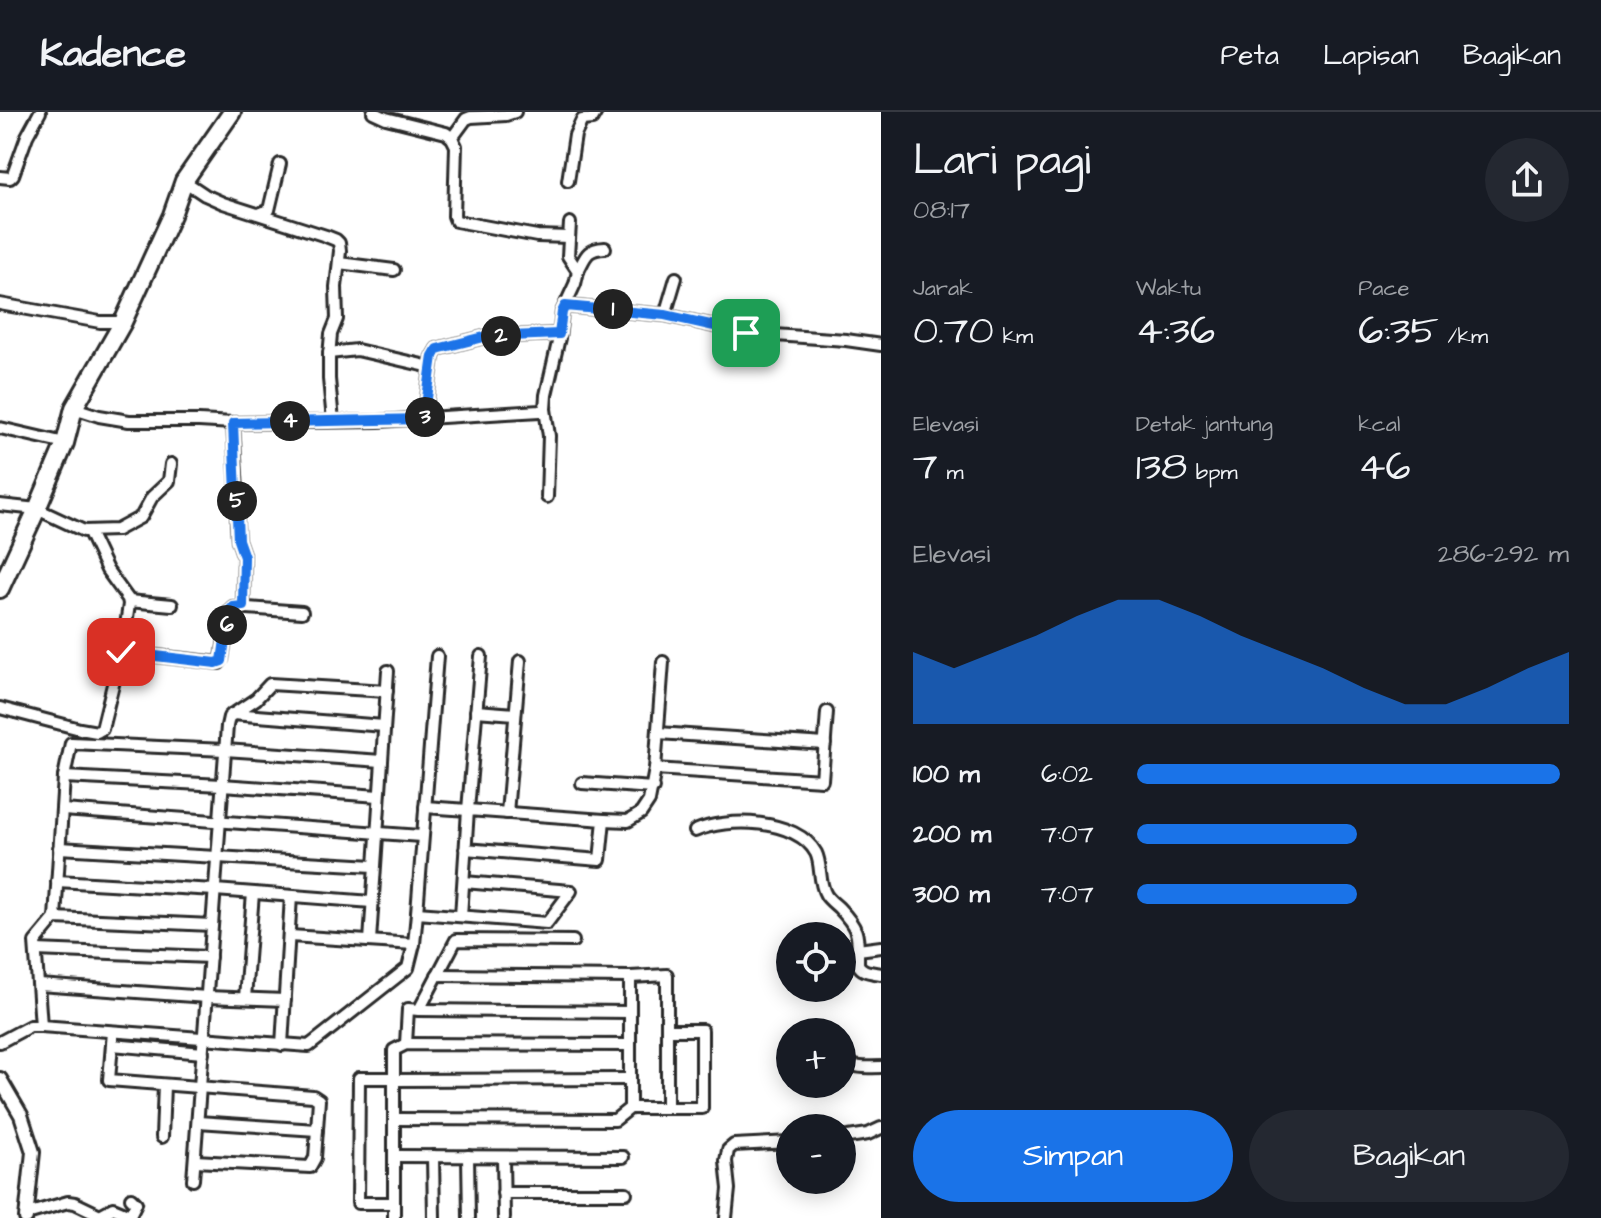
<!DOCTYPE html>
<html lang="id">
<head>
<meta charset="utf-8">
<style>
	:root { --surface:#171b24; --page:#242831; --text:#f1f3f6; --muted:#9ea1a6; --line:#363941; --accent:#1a73e8 }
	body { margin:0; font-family:"Architects Daughter",sans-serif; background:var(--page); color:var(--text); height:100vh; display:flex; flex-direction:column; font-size:30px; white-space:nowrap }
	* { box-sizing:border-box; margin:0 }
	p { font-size:26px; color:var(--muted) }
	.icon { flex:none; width:44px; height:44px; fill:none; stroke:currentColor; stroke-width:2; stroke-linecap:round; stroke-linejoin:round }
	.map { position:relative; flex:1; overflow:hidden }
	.panel { display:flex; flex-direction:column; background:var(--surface); width:720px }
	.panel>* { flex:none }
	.controls { position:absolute; left:776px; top:810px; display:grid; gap:16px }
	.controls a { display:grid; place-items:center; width:80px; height:80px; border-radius:50%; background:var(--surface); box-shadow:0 4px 20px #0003; font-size:40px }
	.pin { position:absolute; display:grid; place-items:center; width:68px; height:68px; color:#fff; margin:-34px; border-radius:16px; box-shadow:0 4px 12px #0006 }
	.km { position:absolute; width:40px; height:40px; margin:-20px; border-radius:50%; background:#222; color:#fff; font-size:22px; line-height:40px; text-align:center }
	.round { display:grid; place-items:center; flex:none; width:84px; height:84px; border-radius:42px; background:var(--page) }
	.overview { display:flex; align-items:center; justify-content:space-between; height:136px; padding:0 32px }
	h1 { font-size:44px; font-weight:600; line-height:60px }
	.figures { display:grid; grid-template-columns:repeat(3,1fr); gap:12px; height:136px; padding:8px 32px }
	.figures div { display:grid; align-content:center }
	.figures b { font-size:40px; font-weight:600 }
	.figures small { font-size:22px; font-weight:400 }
	.figures p { font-size:22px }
	.chart { height:224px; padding:16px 32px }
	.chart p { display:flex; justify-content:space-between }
	.chart svg { width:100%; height:144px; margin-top:8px; fill:var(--accent); opacity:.7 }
	.button { display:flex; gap:16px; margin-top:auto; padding:16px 32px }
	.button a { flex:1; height:92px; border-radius:48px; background:var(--accent); color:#fff; font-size:32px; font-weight:600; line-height:92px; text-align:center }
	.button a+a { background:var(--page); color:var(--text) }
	ul { padding:0 32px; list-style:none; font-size:26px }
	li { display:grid; grid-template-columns:128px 96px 1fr; align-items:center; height:60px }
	li i { height:20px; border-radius:10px; background:var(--accent) }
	header { display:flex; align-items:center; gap:48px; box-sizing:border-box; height:112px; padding:0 40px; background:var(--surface); border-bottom:2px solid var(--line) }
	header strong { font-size:38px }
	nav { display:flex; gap:44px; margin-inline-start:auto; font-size:28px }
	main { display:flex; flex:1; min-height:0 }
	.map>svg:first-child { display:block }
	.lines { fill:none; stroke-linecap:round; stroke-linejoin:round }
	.minor-casing { stroke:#2b2b2b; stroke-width:16 }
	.tertiary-casing { stroke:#2b2b2b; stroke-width:18 }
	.primary-casing { stroke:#2b2b2b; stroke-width:22 }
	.minor { stroke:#fff; stroke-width:10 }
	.tertiary { stroke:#fff; stroke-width:12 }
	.primary { stroke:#fff; stroke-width:16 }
	.route-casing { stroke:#fff; stroke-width:16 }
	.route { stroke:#1a73e8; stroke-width:10 }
</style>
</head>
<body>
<header>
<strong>Kadence</strong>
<nav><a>Peta</a><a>Lapisan</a><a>Bagikan</a></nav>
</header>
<main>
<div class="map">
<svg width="881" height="1106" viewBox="0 0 881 1106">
	<rect width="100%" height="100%" fill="#fff"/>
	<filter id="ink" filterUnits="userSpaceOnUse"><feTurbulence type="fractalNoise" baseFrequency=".0125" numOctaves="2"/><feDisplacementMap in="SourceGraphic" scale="16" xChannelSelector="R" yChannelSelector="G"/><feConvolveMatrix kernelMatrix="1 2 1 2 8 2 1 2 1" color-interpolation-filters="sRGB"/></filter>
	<g filter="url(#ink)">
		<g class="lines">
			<defs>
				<g id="minor">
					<polyline points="373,0 386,6 446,21 452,26 456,34 454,104 456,109 537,124 569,125"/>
					<polyline points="452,26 466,7 471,5 506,3 515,0"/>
					<polyline points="0,65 10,66 13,63 27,24 40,0"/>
					<polyline points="184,69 205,83 223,91 326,124 336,128 339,131 340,139 336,175 337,207 331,222 329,244 329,267 333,309"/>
					<polyline points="568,69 575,23 582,8 592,7 596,0"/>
					<polyline points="259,102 269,98 280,52"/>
					<polyline points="339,151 394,158"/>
					<path d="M578 159C586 144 586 137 605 136"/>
					<polyline points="0,192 100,210 123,210"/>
					<polyline points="565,194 665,203 746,221 846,228 881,233"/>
					<polyline points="665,203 676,166"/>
					<polyline points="329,241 357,238 431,255"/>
					<polyline points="74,296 99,304 129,309 199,309 233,311 379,309 540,299 545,297"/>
					<polyline points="424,307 433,244 437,237 484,225 559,222"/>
					<polyline points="233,311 237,380 237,413 238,428 244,445 243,494"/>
					<polyline points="0,316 65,331"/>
					<polyline points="547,385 549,324 545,297 546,283 559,226 562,200 575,172 578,159 568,144 570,111"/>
					<polyline points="0,393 37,397 84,419 117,418 141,405 152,385 169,369 171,352"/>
					<polyline points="129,489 172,493"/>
					<polyline points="121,540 219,551 222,547 229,499 233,495 302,500"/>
					<polyline points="0,596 80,617 97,620 102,617 124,528 129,492 128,487 107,458 89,420"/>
					<polyline points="476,599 515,602"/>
					<polyline points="232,602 384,614"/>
					<polyline points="658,621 825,632"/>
					<polyline points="655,657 822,668 827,600"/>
					<polyline points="64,665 222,673 379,684"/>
					<polyline points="582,671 653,676"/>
					<polyline points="425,695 468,698 481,544"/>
					<polyline points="63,698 421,724"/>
					<polyline points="507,701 520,549"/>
					<polyline points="604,708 628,709 641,701 649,689 655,657 663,550"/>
					<path d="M695 719C726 705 797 706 816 741 822 753 818 770 826 783 829 788 835 792 839 796 860 818 858 823 858 852 862 861 872 860 881 862"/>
					<polyline points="59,736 374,754"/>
					<polyline points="57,769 215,778 372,790"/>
					<polyline points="417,801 437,544"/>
					<polyline points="461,804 468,698 604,708 600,748 465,737"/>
					<polyline points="55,806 64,665 71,631 225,638 382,649"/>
					<polyline points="370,829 388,559"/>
					<polyline points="414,832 417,801 547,811 571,779 464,770"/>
					<polyline points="36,838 210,845"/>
					<polyline points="858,838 881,835"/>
					<polyline points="437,863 630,865 667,863 667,996 630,996 630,865"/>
					<polyline points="39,873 207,885 285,888"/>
					<polyline points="245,886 253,781"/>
					<polyline points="419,898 630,900"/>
					<polyline points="41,914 35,830 55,806 212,813"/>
					<polyline points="667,918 702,918 702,996 667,996"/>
					<polyline points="113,920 109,968 313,984 319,988 315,1046 310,1055 195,1049"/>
					<polyline points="0,930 30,914 41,914 309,934 408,856 414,832 290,824"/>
					<polyline points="406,932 408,897 419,898 456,828 573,829"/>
					<polyline points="112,933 203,941"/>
					<polyline points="282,933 291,784"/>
					<path d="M842 939C850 959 862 955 881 955"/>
					<polyline points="394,968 630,967"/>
					<polyline points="395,1007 615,1008 630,996"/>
					<polyline points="198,1010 317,1018"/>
					<polyline points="162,1025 164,973"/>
					<polyline points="842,1026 868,1022 881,1016"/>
					<polyline points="394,1044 623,1045"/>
					<polyline points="433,1044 434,1106"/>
					<polyline points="468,1044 469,1106"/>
					<polyline points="503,1045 504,1106"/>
					<polyline points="193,1068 227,614 229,605 256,587 270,572 387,579"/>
					<polyline points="503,1081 626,1081"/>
					<polyline points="394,1091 358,1091 359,966 394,966"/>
					<polyline points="27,1102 68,1090 75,1091 100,1103 113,1096 130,1103 127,1106"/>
					<polyline points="130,1103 136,1091 131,1086"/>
					<polyline points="394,1106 394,938 406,932 630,933"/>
					<polyline points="726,1106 729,1077 726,1049 728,1038 734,1033 790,1030"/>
				</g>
				<polyline id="tertiary" points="0,967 21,1003 33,1040 26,1106"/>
				<polyline id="primary" points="0,477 37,397 65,331 74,296 123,210 172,103 184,69 232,0"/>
			</defs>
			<!-- minor casing -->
			<use href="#minor" class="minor-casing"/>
			<!-- tertiary casing -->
			<use href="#tertiary" class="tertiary-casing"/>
			<!-- primary casing -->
			<use href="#primary" class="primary-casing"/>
			<!-- minor -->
			<use href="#minor" class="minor"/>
			<!-- tertiary -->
			<use href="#tertiary" class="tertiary"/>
			<!-- primary -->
			<use href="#primary" class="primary"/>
		</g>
	</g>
	<g class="lines" filter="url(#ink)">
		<defs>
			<polyline id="route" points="121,540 216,551 222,549 229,499 233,495 243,494 244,445 238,428 233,311 424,307 433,244 437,237 484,225 559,222 562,200 565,194 665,203 746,221"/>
		</defs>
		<!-- route casing -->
		<use href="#route" class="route-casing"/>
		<!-- route -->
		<use href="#route" class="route"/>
	</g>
</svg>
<div class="controls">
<a><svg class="icon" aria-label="locate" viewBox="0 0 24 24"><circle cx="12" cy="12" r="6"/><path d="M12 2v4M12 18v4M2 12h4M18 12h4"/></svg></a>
<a>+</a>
<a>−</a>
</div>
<div class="pin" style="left:746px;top:221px;background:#1e9e55"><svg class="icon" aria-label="arrive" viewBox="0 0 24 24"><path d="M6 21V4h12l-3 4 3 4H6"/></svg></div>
<div class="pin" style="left:121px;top:540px;background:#d93025"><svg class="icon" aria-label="check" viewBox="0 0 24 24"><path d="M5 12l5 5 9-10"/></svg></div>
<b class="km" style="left:613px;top:197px">1</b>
<b class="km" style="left:501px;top:224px">2</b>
<b class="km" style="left:425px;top:305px">3</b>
<b class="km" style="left:290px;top:309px">4</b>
<b class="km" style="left:237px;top:389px">5</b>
<b class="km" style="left:227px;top:513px">6</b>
</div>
<section class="panel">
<div class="overview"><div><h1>Lari pagi</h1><p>08:17</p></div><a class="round"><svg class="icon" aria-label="share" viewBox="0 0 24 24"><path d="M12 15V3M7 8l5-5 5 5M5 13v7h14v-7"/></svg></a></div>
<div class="figures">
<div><p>Jarak</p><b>0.70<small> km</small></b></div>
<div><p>Waktu</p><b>4:36</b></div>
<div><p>Pace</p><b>6:35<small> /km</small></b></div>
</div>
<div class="figures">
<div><p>Elevasi</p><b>7<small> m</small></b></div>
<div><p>Detak jantung</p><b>138<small> bpm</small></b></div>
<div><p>kcal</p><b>46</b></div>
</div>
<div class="chart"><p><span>Elevasi</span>286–292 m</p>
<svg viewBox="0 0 160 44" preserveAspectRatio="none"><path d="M0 44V22L10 27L20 22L30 17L40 11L50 6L60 6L70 11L80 17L90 22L100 27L110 33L120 38L130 38L140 33L150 27L160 22V44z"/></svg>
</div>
<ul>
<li><b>100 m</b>6:02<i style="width:98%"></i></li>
<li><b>200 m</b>7:07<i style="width:51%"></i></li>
<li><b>300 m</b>7:07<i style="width:51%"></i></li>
</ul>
<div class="button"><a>Simpan</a><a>Bagikan</a></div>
</section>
</main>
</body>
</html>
